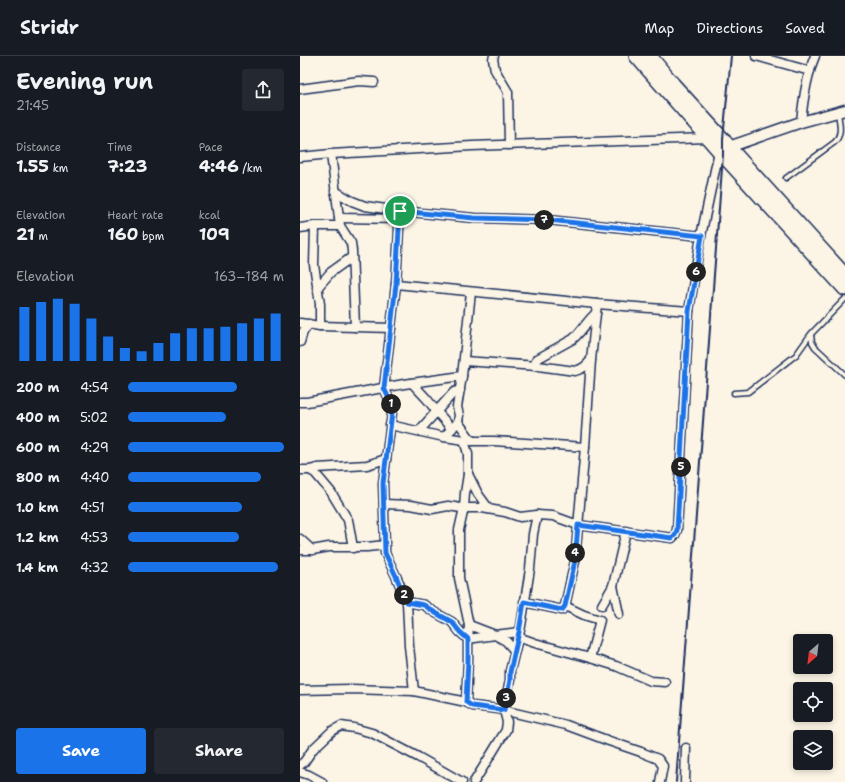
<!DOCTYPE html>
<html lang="en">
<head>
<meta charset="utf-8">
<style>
	:root { --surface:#171b24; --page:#242831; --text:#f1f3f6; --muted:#9ea1a6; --line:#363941; --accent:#1a73e8 }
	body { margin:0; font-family:"Shantell Sans",sans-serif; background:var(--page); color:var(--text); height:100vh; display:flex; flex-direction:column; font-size:15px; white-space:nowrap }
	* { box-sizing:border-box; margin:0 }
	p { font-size:13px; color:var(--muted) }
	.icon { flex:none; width:22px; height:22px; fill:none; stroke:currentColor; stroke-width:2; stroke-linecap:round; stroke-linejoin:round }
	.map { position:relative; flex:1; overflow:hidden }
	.side { display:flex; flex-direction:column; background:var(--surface); width:300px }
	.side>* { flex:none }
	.needle { width:26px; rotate:208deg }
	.controls { position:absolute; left:493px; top:578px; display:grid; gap:8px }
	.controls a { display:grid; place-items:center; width:40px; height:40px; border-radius:4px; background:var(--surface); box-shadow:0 2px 6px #0003; font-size:20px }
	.pin { position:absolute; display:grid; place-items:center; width:34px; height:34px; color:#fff; margin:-17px; border:2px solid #fff; border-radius:50%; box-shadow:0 1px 4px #0007 }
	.km { position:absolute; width:20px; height:20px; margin:-10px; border-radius:50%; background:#222; color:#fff; font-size:11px; line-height:20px; text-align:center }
	.round { display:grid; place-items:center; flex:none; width:42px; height:42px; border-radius:4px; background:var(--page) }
	.summary { display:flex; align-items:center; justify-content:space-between; height:68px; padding:0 16px }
	h1 { font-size:22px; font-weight:700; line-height:30px }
	.figures { display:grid; grid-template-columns:repeat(3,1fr); gap:6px; height:68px; padding:4px 16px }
	.figures div { display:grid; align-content:center }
	.figures b { font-size:17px; font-weight:700 }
	.figures small { font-size:11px; font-weight:400 }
	.figures p { font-size:11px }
	.chart { height:112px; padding:8px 16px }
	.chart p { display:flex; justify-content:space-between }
	.chart svg { width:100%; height:72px; margin-top:4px; stroke:var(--accent); stroke-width:6 }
	.action { display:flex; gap:8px; margin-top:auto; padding:8px 16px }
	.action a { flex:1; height:46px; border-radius:4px; background:var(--accent); color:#fff; font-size:16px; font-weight:700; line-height:46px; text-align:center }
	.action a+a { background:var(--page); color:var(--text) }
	ul { padding:0 16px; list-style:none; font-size:13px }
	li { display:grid; grid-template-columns:64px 48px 1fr; align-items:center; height:30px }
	li i { height:10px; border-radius:5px; background:var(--accent) }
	header { display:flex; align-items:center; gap:24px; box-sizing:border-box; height:56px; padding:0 20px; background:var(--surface); border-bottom:1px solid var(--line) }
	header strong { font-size:19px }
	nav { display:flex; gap:22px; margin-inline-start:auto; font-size:14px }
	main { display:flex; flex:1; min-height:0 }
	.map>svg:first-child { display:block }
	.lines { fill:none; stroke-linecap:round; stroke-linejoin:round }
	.service-casing { stroke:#1b2f5e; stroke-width:7 }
	.minor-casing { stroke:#1b2f5e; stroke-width:11 }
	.tertiary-casing { stroke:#1b2f5e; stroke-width:13 }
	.trunk-casing { stroke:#1b2f5e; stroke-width:16 }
	.service { stroke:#fcf5e5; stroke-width:4 }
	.minor { stroke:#fcf5e5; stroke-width:8 }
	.tertiary { stroke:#fcf5e5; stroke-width:10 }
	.trunk { stroke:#fcf5e5; stroke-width:13 }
	.rail { stroke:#1b2f5e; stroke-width:2 }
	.route-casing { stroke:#fff; stroke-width:8 }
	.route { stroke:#1a73e8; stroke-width:5 }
</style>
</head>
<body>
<header>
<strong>Stridr</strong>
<nav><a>Map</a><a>Directions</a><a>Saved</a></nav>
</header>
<main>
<section class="side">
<div class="summary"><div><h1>Evening run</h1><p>21:45</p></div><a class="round"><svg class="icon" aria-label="share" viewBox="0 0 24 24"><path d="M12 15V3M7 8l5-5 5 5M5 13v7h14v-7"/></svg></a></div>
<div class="figures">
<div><p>Distance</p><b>1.55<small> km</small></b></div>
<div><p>Time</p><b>7:23</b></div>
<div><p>Pace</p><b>4:46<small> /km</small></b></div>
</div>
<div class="figures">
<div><p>Elevation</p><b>21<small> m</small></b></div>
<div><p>Heart rate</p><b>160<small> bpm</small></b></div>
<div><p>kcal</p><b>109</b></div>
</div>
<div class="chart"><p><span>Elevation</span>163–184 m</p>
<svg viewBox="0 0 160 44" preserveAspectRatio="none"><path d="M5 44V11M15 44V8M25 44V6M35 44V9M45 44V18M55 44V29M65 44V36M75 44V38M85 44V33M95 44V27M105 44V24M115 44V24M125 44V23M135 44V21M145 44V18M155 44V15"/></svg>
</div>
<ul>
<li><b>200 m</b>4:54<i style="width:70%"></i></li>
<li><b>400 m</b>5:02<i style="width:63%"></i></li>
<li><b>600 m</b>4:29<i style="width:100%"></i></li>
<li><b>800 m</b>4:40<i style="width:85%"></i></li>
<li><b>1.0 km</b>4:51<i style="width:73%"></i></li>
<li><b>1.2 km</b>4:53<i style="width:71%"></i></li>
<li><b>1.4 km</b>4:32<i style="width:96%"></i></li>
</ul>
<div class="action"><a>Save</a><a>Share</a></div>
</section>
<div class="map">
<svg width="545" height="726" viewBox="0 0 545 726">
	<rect width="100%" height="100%" fill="#fcf5e5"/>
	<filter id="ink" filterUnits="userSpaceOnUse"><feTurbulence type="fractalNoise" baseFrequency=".025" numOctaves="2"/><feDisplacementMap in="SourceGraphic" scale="8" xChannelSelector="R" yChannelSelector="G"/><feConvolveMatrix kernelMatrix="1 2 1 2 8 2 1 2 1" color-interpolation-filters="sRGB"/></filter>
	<g filter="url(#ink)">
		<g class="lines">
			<defs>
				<g id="service">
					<path d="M486 122 535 86C543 77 539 67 538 56"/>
					<polyline points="511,279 512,286 515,291 545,319"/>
					<polyline points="434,337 448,336 496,299 511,278 545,243"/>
				</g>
				<g id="minor">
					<polyline points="194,0 193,3 195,14 208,36 209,89"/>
					<polyline points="456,0 510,15"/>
					<polyline points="0,33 59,25 74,26"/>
					<path d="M501 66C503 45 507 19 515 0"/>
					<polyline points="31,98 40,170 51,187 52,195 55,271"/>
					<polyline points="0,101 31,98 172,90 408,82"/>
					<polyline points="35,135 52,145 65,150 100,155 174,162 248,164 401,180"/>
					<polyline points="100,155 96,228 84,332 91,347 92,357 83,427 85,489 85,497 96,520 107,546 109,590 114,635"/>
					<polyline points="39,162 100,163"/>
					<polyline points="15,170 14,209 20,248 20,270"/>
					<polyline points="0,172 15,170 40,170"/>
					<polyline points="96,228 297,248 389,255"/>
					<polyline points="17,232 31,216 52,201"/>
					<polyline points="0,267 20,270 91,272"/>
					<polyline points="0,286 3,276 9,268"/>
					<path d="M164 305 238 310 275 315C283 313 286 310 291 304"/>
					<path d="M234 310 237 303 273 283C282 275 287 265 296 257"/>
					<polyline points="112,327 127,343 137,356 152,373"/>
					<polyline points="0,346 7,346 45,339 104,328 162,320"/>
					<polyline points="158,366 172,385"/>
					<polyline points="90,369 144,381 172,385 194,385 285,391"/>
					<polyline points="119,375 154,336 160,334"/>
					<polyline points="144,381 158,366 159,359 157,351 162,320 171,236"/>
					<polyline points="164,384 168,398 168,418 165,437 164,452 159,474 159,522 169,569 168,587 168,604 166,646 173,650 198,653 266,669 309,685 341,696 358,703 363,710 360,726"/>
					<polyline points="0,414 10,414 17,412 67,409 86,403"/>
					<polyline points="10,414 15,417 31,436 48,464 49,469 53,492"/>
					<polyline points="168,418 178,438 189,453"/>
					<polyline points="84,448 111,449 132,453 148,450 161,452 182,452 205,456 220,461 237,459 253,460 278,469 372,482 375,479 377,474 389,255 401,180 419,95"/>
					<polyline points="0,483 12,494"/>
					<polyline points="0,494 12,494 29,491 67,491 85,489"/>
					<polyline points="313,530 319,558"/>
					<polyline points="107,546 124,549 134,556 152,566 160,576 168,583 195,579 206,585 215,595"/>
					<polyline points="224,546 262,554 265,550 275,505 285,391 291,304 297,248"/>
					<polyline points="302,549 313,530 326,475"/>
					<polyline points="265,550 284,559 300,564 290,602 316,610 351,625 365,626"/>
					<polyline points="169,569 195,579 219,576"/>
					<polyline points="218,581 235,587 290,602"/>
					<polyline points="0,634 51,633 114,635 166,646"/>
					<polyline points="0,709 4,706 13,693 32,675 41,670 54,672 72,677 118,701 162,726"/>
					<polyline points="0,716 9,719 22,726"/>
					<polyline points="174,726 192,697 206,674 207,666 204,654 210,624 210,615 221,570 230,513 233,478 237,459"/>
					<polyline points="385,726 386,692"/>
				</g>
				<polyline id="tertiary" points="423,93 501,66 545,54"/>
				<g id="trunk">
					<polyline points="336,0 419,95 545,233"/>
					<polyline points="350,0 373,28 423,83 429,91 545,219"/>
				</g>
			</defs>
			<!-- service casing -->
			<use href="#service" class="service-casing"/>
			<!-- minor casing -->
			<use href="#minor" class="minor-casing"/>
			<!-- tertiary casing -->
			<use href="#tertiary" class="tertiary-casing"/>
			<!-- trunk casing -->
			<use href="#trunk" class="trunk-casing"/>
			<!-- service -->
			<use href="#service" class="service"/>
			<!-- minor -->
			<use href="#minor" class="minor"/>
			<!-- tertiary -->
			<use href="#tertiary" class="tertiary"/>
			<!-- trunk -->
			<use href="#trunk" class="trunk"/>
			<!-- rail -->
			<polyline class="rail" points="376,726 423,99 423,83 431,0"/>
		</g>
	</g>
	<g class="lines" filter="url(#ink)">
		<defs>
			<polygon id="route" points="100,155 174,162 248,164 402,180 389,255 377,474 375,479 372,482 278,469 275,505 265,550 262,554 224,546 219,576 210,616 210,624 204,654 172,650 166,646 168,604 168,583 160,576 152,566 134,556 124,549 107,546 96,520 85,497 83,427 92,357 91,347 84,332 96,228"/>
		</defs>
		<!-- route casing -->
		<use href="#route" class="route-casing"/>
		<!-- route -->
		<use href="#route" class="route"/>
	</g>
</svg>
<div class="controls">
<a><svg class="needle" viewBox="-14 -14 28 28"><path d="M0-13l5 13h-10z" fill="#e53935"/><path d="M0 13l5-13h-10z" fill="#9ea1a6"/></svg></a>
<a><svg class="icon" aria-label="locate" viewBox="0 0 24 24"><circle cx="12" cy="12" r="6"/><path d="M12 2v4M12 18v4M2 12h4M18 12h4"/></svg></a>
<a><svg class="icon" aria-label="layers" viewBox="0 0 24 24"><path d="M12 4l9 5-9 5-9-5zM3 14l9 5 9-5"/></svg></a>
</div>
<div class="pin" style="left:100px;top:155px;background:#1e9e55"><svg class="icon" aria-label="arrive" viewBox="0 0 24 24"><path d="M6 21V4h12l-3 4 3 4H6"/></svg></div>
<b class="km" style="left:91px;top:348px">1</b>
<b class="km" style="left:104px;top:539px">2</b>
<b class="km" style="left:206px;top:642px">3</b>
<b class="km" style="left:275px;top:497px">4</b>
<b class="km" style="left:381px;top:411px">5</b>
<b class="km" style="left:396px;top:216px">6</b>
<b class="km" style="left:244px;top:164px">7</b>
</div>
</main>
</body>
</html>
